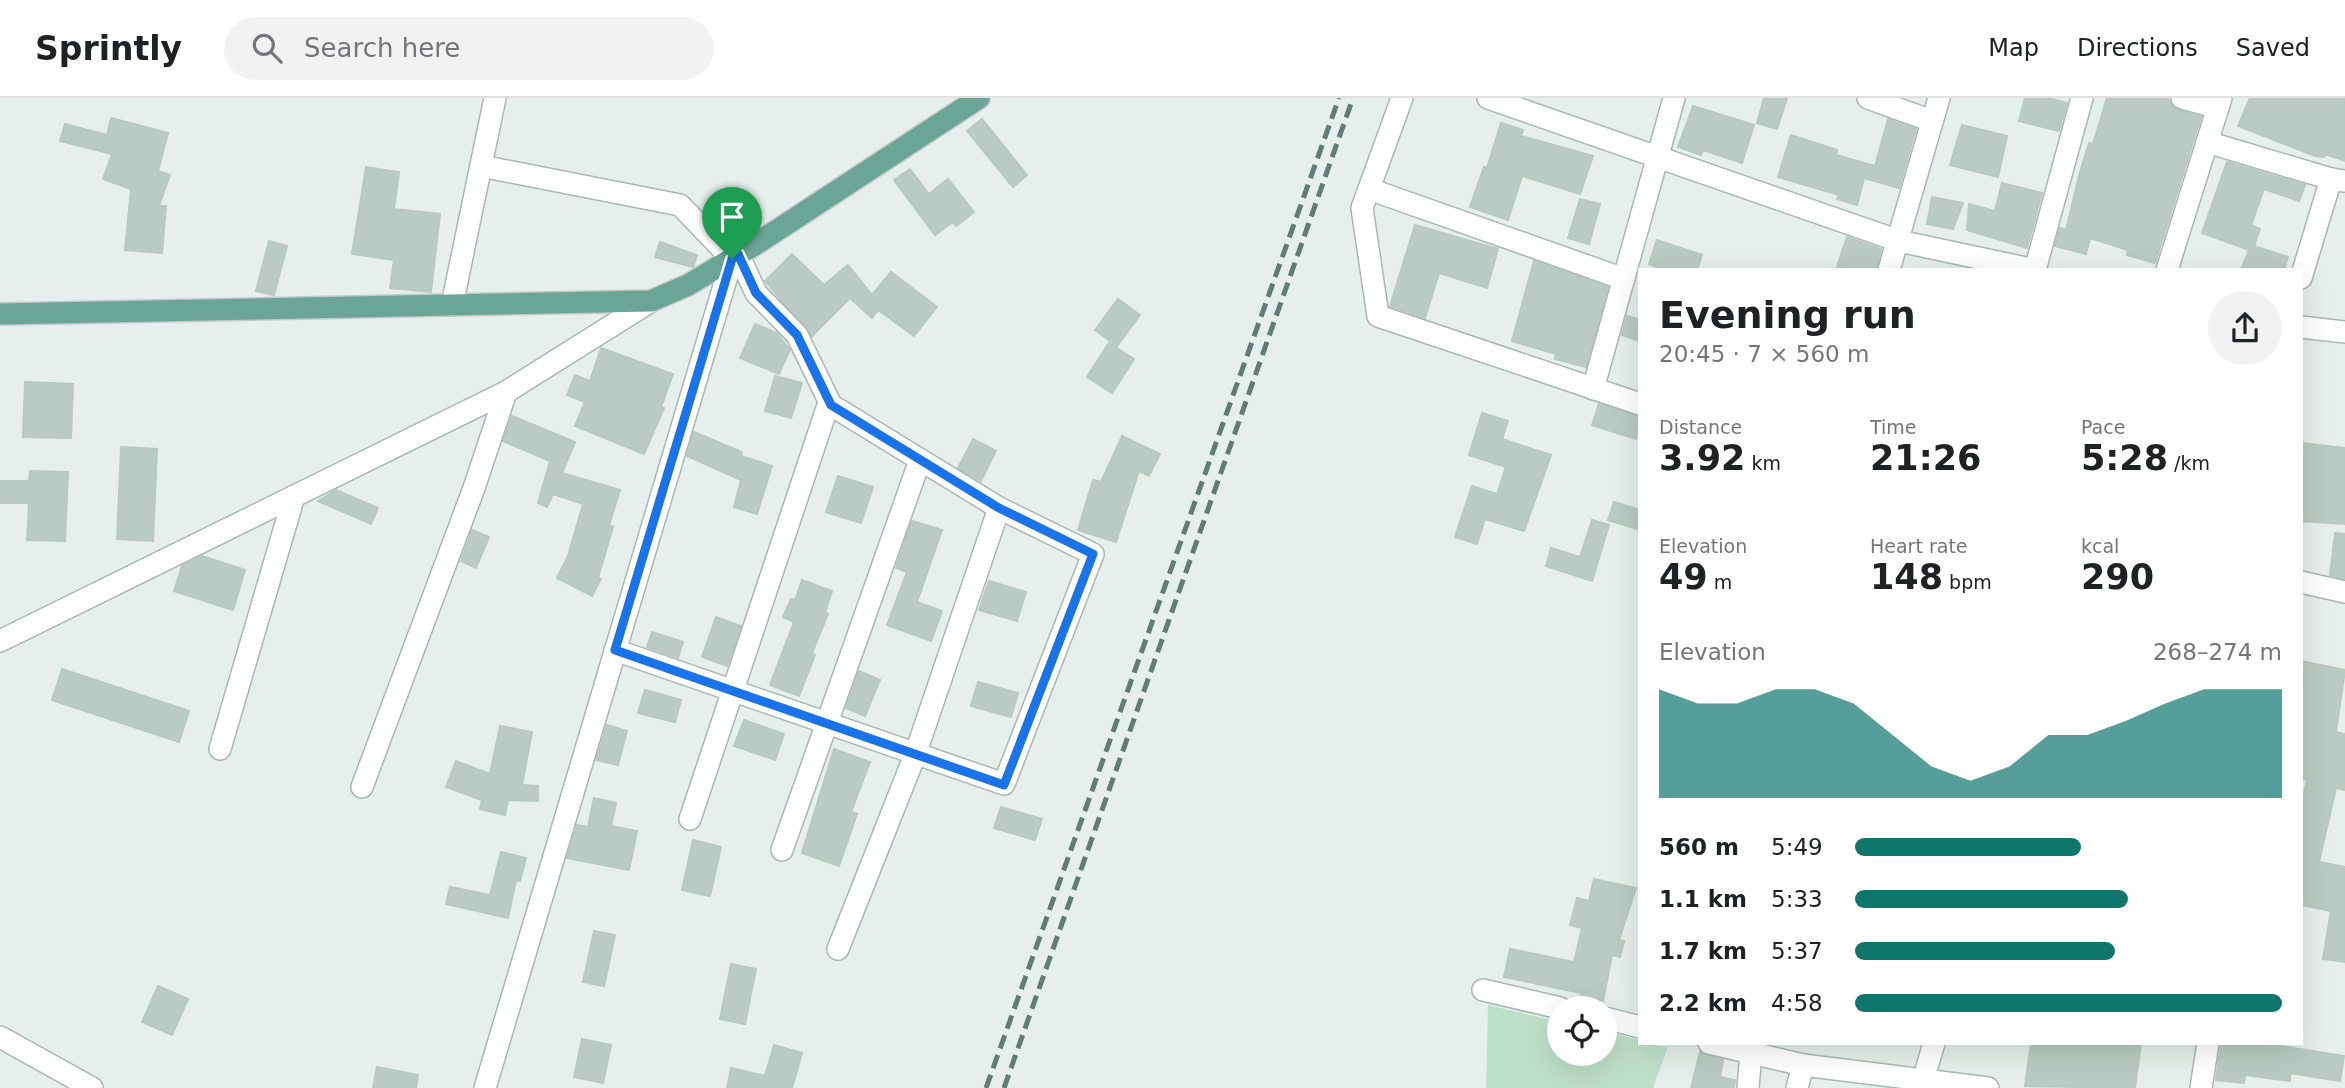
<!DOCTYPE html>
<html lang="en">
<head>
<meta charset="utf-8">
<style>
	:root { --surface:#fff; --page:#f2f2f2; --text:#202124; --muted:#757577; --line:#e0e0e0; --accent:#0f766e }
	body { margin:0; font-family:"DejaVu Sans",sans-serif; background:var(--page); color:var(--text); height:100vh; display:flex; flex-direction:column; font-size:26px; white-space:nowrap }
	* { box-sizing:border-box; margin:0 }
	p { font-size:23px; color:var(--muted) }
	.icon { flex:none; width:38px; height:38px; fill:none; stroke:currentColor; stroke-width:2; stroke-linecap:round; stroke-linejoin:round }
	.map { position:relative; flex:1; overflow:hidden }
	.sheet { position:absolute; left:1638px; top:170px; width:665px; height:777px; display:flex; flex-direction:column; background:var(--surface); border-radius:0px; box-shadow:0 7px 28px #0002 }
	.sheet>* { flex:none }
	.tools { position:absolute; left:1547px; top:898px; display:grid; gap:14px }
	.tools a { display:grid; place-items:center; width:70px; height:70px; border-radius:50%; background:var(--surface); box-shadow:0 7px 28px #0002; font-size:35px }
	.pin { position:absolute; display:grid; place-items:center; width:60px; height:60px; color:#fff; margin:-72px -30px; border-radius:50% 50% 50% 0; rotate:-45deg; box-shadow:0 0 7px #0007 }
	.pin .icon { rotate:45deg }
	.round { display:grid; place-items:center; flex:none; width:74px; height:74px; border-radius:37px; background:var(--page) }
	.headline { display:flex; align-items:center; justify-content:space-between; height:119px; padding:0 21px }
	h1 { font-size:38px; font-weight:700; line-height:52px }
	.figures { display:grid; grid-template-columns:repeat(3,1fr); gap:10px; height:119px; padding:7px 21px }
	.figures div { display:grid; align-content:center }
	.figures b { font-size:35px; font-weight:700 }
	.figures small { font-size:19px; font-weight:400 }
	.figures p { font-size:19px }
	.chart { height:196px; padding:14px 21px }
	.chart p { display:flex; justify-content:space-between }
	.chart svg { width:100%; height:126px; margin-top:7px; fill:var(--accent); opacity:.7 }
	ul { padding:0 21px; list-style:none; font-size:23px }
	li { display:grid; grid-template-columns:112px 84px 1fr; align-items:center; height:52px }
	li i { height:18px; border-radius:9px; background:var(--accent) }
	header { display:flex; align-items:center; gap:42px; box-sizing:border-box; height:98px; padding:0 35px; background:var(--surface); border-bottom:2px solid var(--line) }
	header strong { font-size:33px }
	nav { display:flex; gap:38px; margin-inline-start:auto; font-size:24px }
	.search { width:490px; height:63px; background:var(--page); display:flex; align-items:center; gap:18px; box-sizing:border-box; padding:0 24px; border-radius:38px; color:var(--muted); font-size:26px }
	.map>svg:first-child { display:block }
	.green { fill:#bfe0c8 }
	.building { fill:#bbcac4; stroke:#b8c9c2; stroke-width:2 }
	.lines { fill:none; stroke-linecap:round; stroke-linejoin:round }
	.minor-casing { stroke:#a8b8b2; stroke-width:24 }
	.major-casing { stroke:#c2cac8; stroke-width:24 }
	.minor { stroke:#fff; stroke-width:21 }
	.major { stroke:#6aa596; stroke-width:21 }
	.rail { stroke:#5f7d75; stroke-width:5; stroke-dasharray:14 7; stroke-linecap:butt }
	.route-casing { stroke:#fff; stroke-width:14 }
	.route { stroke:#1a73e8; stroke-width:9 }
</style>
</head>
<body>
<header>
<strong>Sprintly</strong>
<div class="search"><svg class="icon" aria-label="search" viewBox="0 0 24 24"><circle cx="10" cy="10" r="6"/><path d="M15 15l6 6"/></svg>Search here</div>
<nav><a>Map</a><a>Directions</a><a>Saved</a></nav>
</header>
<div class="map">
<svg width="2345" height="990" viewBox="0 0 2345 990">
	<rect width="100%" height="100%" fill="#e6efeb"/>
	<!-- green -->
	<polygon class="green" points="1488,907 1559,924 1559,956 1605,956 1605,934 1640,942 1640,945 1668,949 1653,990 1486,990"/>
	<!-- building -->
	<g class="building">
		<polygon points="1764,0 1787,0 1777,31 1757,25"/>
		<polygon points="2025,0 2049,0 2067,5 2059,33 2019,23"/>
		<polygon points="2107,0 2167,0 2178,12 2201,19 2155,165 2127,157 2128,152 2090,140 2086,156 2055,148 2060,130 2066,132 2080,74 2089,45 2093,46"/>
		<polygon points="2250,0 2345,0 2345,63 2325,56 2324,59 2315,58 2238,28"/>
		<polygon points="1693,8 1754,27 1742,65 1703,52 1701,57 1678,49"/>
		<polygon points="111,20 168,35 158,73 170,77 159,108 166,108 162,155 125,152 131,91 103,81 112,56 60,43 65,26 107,37"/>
		<polygon points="982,21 1027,77 1013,89 967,33"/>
		<polygon points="1888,21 1916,31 1899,90 1864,80 1857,107 1837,101 1839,97 1778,79 1791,37 1837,52 1836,57 1875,68"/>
		<polygon points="1501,25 1523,32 1521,38 1593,58 1580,96 1522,78 1508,122 1470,109 1484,69 1487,70"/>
		<polygon points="1962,27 2007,38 1998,79 1950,67"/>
		<polygon points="2227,64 2305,87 2299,103 2264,91 2251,127 2260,131 2254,148 2288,159 2284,172 2241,172 2249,152 2202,135"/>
		<polygon points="366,69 399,74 394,111 440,116 431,194 390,190 394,162 352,156"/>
		<polygon points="910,71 929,96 948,81 974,114 956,128 953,124 935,137 894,82"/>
		<polygon points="2002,85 2042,95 2027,150 1967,132 1969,106 1995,113"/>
		<polygon points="1932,99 1963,105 1953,131 1927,126"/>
		<polygon points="1580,101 1600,106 1589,146 1568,140"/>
		<polygon points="1415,127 1498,151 1487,190 1439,175 1425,220 1390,208"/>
		<polygon points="1847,139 1881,151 1876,172 1836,172"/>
		<polygon points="1657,142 1702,157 1697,172 1664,172 1649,166"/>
		<polygon points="269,143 287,148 274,197 256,193"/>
		<polygon points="660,144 697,157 693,169 655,159"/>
		<polygon points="792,156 824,187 848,167 872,197 891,174 937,209 914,238 878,212 872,220 850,200 812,238 765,183"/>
		<polygon points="1534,163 1608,189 1586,269 1555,261 1556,256 1512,243"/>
		<polygon points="1118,201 1140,217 1117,248 1095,232"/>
		<polygon points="1627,218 1640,222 1640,243 1622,237"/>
		<polygon points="755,226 777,235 790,252 779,276 740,260"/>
		<polygon points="1109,245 1134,261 1112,295 1087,279"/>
		<polygon points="601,250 673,276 661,309 664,310 644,356 575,328 585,304 567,297 575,277 590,283"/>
		<polygon points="775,278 802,285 791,320 765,313"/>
		<polygon points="25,284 73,286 71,340 23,339"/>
		<polygon points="1599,306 1640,319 1636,341 1592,327"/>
		<polygon points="1482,315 1508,323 1502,341 1551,357 1524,433 1485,421 1477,446 1455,439 1472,388 1497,396 1506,369 1469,357"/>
		<polygon points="512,318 575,344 562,375 620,392 609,427 613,429 598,480 601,481 592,498 557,480 568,458 583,406 553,396 547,409 538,405 550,363 503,343"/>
		<polygon points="694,334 742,354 741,358 772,368 757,416 734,409 741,382 687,358"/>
		<polygon points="1122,338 1160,356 1149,378 1139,373 1116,444 1078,432 1093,382 1101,384"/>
		<polygon points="973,341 996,353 981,383 958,370"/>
		<polygon points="2301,345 2345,350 2345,426 2301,423"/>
		<polygon points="121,349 157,351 153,443 117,441"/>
		<polygon points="30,373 68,374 65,443 27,442 29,405 0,405 0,383 29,383"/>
		<polygon points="838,378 873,389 861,425 826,414"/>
		<polygon points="336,392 378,410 371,426 318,403"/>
		<polygon points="1614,404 1640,412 1640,432 1608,422"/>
		<polygon points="1592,422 1609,427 1592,483 1546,468 1551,450 1580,459"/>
		<polygon points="912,423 942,432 917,504 942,513 931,543 887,527 907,474 896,470"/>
		<polygon points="472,432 489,439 476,470 461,463"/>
		<polygon points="2335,435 2345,436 2345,481 2330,477"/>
		<polygon points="202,458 245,472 233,512 174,493 182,468"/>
		<polygon points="802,482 832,493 825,514 828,516 812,555 815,557 799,598 770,587 794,524 783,519 791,501 795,502"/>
		<polygon points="989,483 1026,494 1017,523 979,512"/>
		<polygon points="716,519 741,528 727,568 702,559"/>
		<polygon points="652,534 683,544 678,560 647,549"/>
		<polygon points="2301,563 2345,572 2336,634 2345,636 2345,692 2336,690 2319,764 2345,769 2345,864 2323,861 2331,813 2301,807 2301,707 2307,682 2301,681"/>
		<polygon points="62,571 189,613 179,644 52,602"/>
		<polygon points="859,573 880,582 865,618 846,610"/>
		<polygon points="978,584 1018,595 1011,619 971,608"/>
		<polygon points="645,592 681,602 675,624 638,615"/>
		<polygon points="744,622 784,636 775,662 734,648"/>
		<polygon points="607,627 627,633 618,667 596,662"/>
		<polygon points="500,628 532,634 522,687 538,688 538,703 508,702 505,717 480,711 482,702 446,689 456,663 490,676"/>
		<polygon points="834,651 870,664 851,714 857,716 839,768 802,755"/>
		<polygon points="594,700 616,705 611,728 637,733 629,772 567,760 577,727 588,729"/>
		<polygon points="1001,709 1042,721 1035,742 994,730"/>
		<polygon points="693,742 721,749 710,798 682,792"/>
		<polygon points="501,754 526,760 520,783 516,782 508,820 446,806 450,789 490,797"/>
		<polygon points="1594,781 1636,790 1619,842 1624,843 1620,859 1612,857 1603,903 1581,899 1581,895 1504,879 1510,851 1574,864 1582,830 1570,827 1577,800 1589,803"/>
		<polygon points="594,833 615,837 604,888 583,884"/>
		<polygon points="731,866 756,871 745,926 720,921"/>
		<polygon points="158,888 188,901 172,937 142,924"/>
		<polygon points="582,941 611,947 603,985 574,979"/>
		<polygon points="2031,945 2141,945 2135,990 2025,988"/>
		<polygon points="2221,945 2263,945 2344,958 2340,983 2290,975 2290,983 2245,977 2244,985 2216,982"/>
		<polygon points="774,947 802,955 792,990 727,990 731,970 765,978"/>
		<polygon points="1700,954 1723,962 1720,979 1735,982 1734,990 1691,990"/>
		<polygon points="377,969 418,977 416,990 373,990"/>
	</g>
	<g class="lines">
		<defs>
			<g id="minor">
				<polyline points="1402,0 1362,110 1378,218 1640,306"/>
				<polyline points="1488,0 1899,143 2035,172"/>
				<polyline points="1868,0 1932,23"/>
				<polyline points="2182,0 2218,10"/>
				<polyline points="2207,44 2331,81"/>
				<polyline points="481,68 680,107 732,161 485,990"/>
				<polyline points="1369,91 1624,181"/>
				<polyline points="738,156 756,195 797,237 831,307 999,410 915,657 838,851"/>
				<polyline points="1889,172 1939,0"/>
				<polyline points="2035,172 2082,0"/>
				<polyline points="2167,172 2221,0"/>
				<polyline points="2301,180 2331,81 2345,83"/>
				<polyline points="452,207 495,0"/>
				<polyline points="2301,229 2345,234"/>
				<polyline points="1593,291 1674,0"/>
				<polyline points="2301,484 2345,494"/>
				<polyline points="0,543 506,294 651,203"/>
				<polyline points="615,552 1004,686 1093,456 999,410"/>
				<polyline points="220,651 294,398"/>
				<polyline points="362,689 474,390 506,294"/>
				<polyline points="690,721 829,304"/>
				<polyline points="782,752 920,362"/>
				<polyline points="1483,892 1560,910"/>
				<polyline points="1605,920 1640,929"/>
				<polyline points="0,939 92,990"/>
				<polyline points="1709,945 1803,967 1988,990"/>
				<polyline points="1748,990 1751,955"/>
				<polyline points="1797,990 1803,967"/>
				<polyline points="1921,990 1934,945"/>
				<polyline points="2201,990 2208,945"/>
			</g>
			<polyline id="major" points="0,216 651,203 688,187 753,148 979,0"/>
		</defs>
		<!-- minor casing -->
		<use href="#minor" class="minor-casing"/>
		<!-- major casing -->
		<use href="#major" class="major-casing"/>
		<!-- minor -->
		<use href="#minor" class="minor"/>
		<!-- major -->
		<use href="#major" class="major"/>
		<!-- rail -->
		<g class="rail">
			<polyline points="986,990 1339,0"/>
			<polyline points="1004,990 1353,0"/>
		</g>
	</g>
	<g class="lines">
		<defs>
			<polygon id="route" points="738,156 756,195 797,237 831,307 999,410 1093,456 1004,687 615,552 732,161"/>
		</defs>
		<!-- route casing -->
		<use href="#route" class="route-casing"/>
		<!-- route -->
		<use href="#route" class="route"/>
	</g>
</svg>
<div class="tools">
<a><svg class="icon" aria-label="locate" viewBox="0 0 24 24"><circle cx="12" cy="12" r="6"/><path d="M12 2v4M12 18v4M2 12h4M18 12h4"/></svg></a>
</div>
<div class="pin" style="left:732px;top:161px;background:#1e9e55"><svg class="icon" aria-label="arrive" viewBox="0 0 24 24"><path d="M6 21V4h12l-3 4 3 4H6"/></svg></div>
<section class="sheet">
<div class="headline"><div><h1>Evening run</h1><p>20:45 · 7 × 560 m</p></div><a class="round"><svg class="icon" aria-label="share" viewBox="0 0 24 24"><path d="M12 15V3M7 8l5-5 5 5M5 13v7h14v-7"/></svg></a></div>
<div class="figures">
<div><p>Distance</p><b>3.92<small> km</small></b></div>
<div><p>Time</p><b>21:26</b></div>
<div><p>Pace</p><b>5:28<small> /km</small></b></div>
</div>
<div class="figures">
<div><p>Elevation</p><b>49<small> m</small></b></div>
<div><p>Heart rate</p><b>148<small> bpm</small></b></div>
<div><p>kcal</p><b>290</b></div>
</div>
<div class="chart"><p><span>Elevation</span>268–274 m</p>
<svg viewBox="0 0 160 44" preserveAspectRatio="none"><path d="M0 44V6L10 11L20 11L30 6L40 6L50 11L60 22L70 33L80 38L90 33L100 22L110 22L120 17L130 11L140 6L150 6L160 6V44z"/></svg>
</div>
<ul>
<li><b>560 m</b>5:49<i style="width:53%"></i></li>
<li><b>1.1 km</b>5:33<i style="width:64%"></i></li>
<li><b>1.7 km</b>5:37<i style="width:61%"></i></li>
<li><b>2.2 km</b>4:58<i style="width:100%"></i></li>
</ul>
</section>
</div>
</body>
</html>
